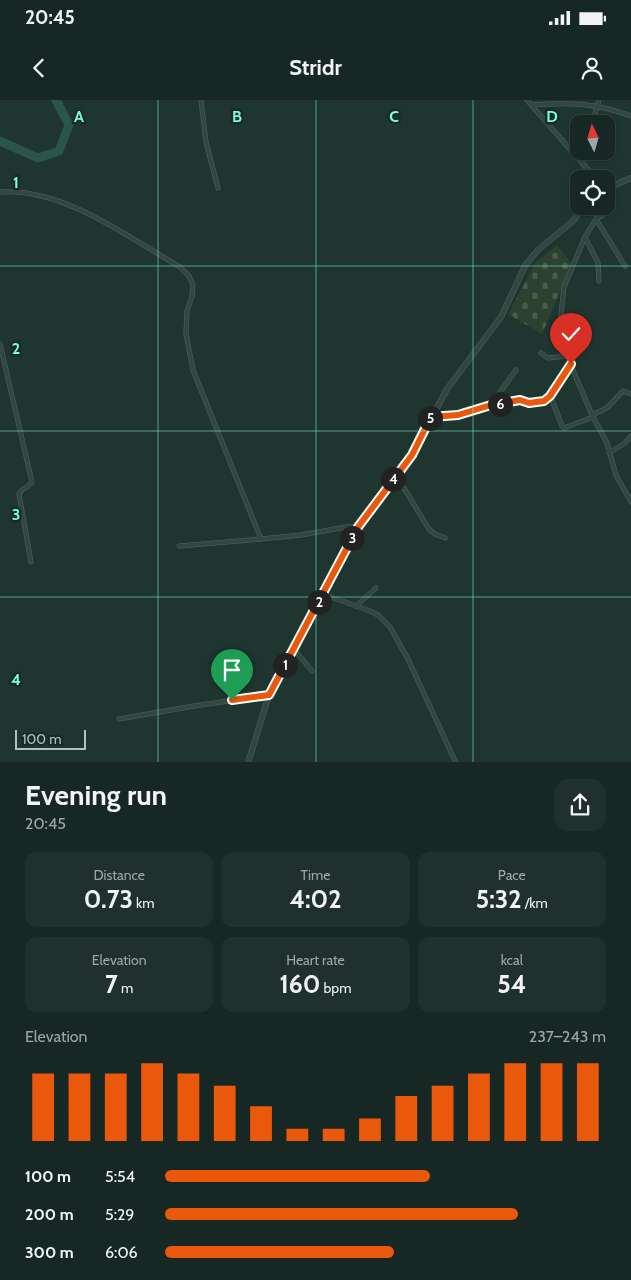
<!DOCTYPE html>
<html lang="en">
<head>
<meta charset="utf-8">
<style>
	:root { --surface:#172824; --page:#20302c; --text:#f1f3f6; --muted:#9ea6a6; --line:#364441; --accent:#ea580c }
	body { margin:0; font-family:Cabin,sans-serif; background:var(--page); color:var(--text); height:100vh; display:flex; flex-direction:column; font-size:19px; white-space:nowrap }
	* { box-sizing:border-box; margin:0 }
	p { font-size:16px; color:var(--muted) }
	.icon { flex:none; width:28px; height:28px; fill:none; stroke:currentColor; stroke-width:2; stroke-linecap:round; stroke-linejoin:round }
	.map { position:relative; height:662px; overflow:hidden }
	.drawer { display:flex; flex-direction:column; background:var(--surface); flex:1 }
	.drawer>* { flex:none }
	.needle { width:32px; rotate:355deg }
	.controls { position:absolute; left:570px; top:15px; display:grid; gap:10px }
	.controls a { display:grid; place-items:center; width:45px; height:45px; border-radius:10px; background:var(--surface); box-shadow:0 1px 4px #0004,0 0 0 1px var(--line); font-size:25px }
	.scale { position:absolute; left:15px; bottom:12px; width:71px; box-sizing:border-box; padding-left:5px; border:2px solid #acc4be; border-top:0; font-size:14px; line-height:18px; white-space:nowrap; color:#acc4be; -webkit-text-stroke:4px #182b26; paint-order:stroke }
	.pin { position:absolute; display:grid; place-items:center; width:42px; height:42px; color:#fff; margin:-51px -21px; border-radius:50% 50% 50% 0; rotate:-45deg; box-shadow:0 0 5px #0007 }
	.pin .icon { rotate:45deg }
	.km { position:absolute; width:25px; height:25px; margin:-12px; border-radius:50%; background:#222; color:#fff; font-size:14px; line-height:25px; text-align:center }
	.round { display:grid; place-items:center; flex:none; width:52px; height:52px; border-radius:15px; background:var(--page) }
	.head { display:flex; align-items:center; justify-content:space-between; height:85px; padding:0 25px }
	h1 { font-size:28px; font-weight:700; line-height:38px }
	.figures { display:grid; grid-template-columns:repeat(3,1fr); gap:8px; height:85px; padding:5px 25px }
	.figures div { display:grid; align-content:center; border-radius:12px; background:var(--page); text-align:center }
	.figures b { font-size:25px; font-weight:700 }
	.figures small { font-size:14px; font-weight:400 }
	.figures p { font-size:14px }
	.chart { height:140px; padding:10px 25px }
	.chart p { display:flex; justify-content:space-between }
	.chart svg { width:100%; height:90px; margin-top:5px; stroke:var(--accent); stroke-width:6 }
	ul { padding:0 25px; list-style:none; font-size:16px }
	li { display:grid; grid-template-columns:80px 60px 1fr; align-items:center; height:38px }
	li i { height:12px; border-radius:6px; background:var(--accent) }
	.status { display:flex; justify-content:space-between; align-items:center; height:35px; padding:0 25px; background:var(--surface); direction:ltr }
	.status svg { height:14px; fill:currentColor }
	header { display:flex; justify-content:space-between; align-items:center; height:65px; padding:0 25px; background:var(--surface); font-size:22px; font-weight:700 }
	.map>svg:first-child { display:block }
	.cemetery { fill:url(#cemetery-stones) }
	.lines { fill:none; stroke-linecap:round; stroke-linejoin:round }
	.river { stroke:#2b554a; stroke-width:9 }
	.minor-casing { stroke:#50655f; stroke-width:5 }
	.tertiary-casing { stroke:#50655f; stroke-width:6 }
	.minor { stroke:#324741; stroke-width:4 }
	.tertiary { stroke:#324741; stroke-width:5 }
	.route-casing { stroke:#fff; stroke-width:10 }
	.route { stroke:#ea580c; stroke-width:6 }
	.grid { fill:none; stroke:#7bfadc; stroke-width:1; stroke-opacity:0.55 }
	.grid-label { font-size:16px; text-anchor:middle; font-weight:bold; fill:#7bfadc; stroke:#182b26; stroke-width:5; stroke-linejoin:round; paint-order:stroke }
</style>
</head>
<body>
<div class="status"><b>20:45</b><svg viewBox="0 0 49 12"><path d="M0 12V9h3v3zM5 12V6h3v6zM10 12V3h3v9zM15 12V0h3v12zM26 1h20v11H26zM47 4h2v5h-2z"/></svg></div>
<header><svg class="icon" aria-label="back" viewBox="0 0 24 24"><path d="M15 5l-7 7 7 7"/></svg>Stridr<svg class="icon" aria-label="person" viewBox="0 0 24 24"><circle cx="12" cy="8" r="4"/><path d="M4 21q1-7 8-7t8 7"/></svg></header>
<div class="map">
<svg width="631" height="663" viewBox="0 0 631 663">
	<defs>
		<pattern id="cemetery-stones" width="16" height="16" patternUnits="userSpaceOnUse" patternTransform="scale(1.25)"><rect width="16" height="16" fill="#2c422e"/><path d="M2 7V4a2 2 0 0 1 4 0v3zM10 15v-3a2 2 0 0 1 4 0v3z" fill="#485c4a"/></pattern>
	</defs>
	<rect width="100%" height="100%" fill="#1f3630"/>
	<!-- cemetery -->
	<polygon class="cemetery" points="557,145 572,164 542,234 508,214 536,162"/>
	<g class="lines">
		<!-- river -->
		<polyline class="river" points="0,41 38,58 59,51 69,25 56,0"/>
		<defs>
			<g id="minor">
				<polyline points="201,0 206,42 218,88"/>
				<polyline points="527,0 583,64"/>
				<path d="M532 5C569 2 596 3 631 16"/>
				<polyline points="592,24 599,0"/>
				<polyline points="586,51 583,64 596,79"/>
				<path d="M0 92C62 87 128 137 180 167L189 176 193 185 192 196 187 211 186 234 193 270 261 439 301 435 346 427H358"/>
				<polyline points="606,100 607,107 603,115 596,119 585,137 564,187 559,232 562,244 592,315 607,343 616,375 631,402"/>
				<polyline points="596,119 625,166"/>
				<polyline points="585,137 598,163 599,181"/>
				<path d="M0 244 32 382C29 388 21 388 19 394L31 462"/>
				<polyline points="541,253 548,258 567,256"/>
				<polyline points="550,295 562,326 564,328 593,317"/>
				<polyline points="491,305 516,270"/>
				<polyline points="592,315 607,308 623,291 631,294"/>
				<polyline points="431,317 458,315 491,305 520,300 529,303 544,301 571,264"/>
				<polyline points="609,353 625,343 631,336"/>
				<polyline points="396,375 429,429 435,434 445,438"/>
				<polyline points="179,446 261,439"/>
				<polyline points="323,494 370,511 378,515 390,527 408,559 456,663"/>
				<polyline points="356,506 376,488"/>
				<polyline points="293,548 312,571"/>
				<polyline points="119,619 194,606 269,595"/>
			</g>
			<g id="tertiary">
				<polyline points="606,89 631,78"/>
				<polyline points="248,663 269,595 358,427 412,355 447,289 501,217 526,164 538,150 573,121 585,106"/>
			</g>
		</defs>
		<!-- minor casing -->
		<use href="#minor" class="minor-casing"/>
		<!-- tertiary casing -->
		<use href="#tertiary" class="tertiary-casing"/>
		<!-- minor -->
		<use href="#minor" class="minor"/>
		<!-- tertiary -->
		<use href="#tertiary" class="tertiary"/>
	</g>
	<g class="lines">
		<defs>
			<polyline id="route" points="232,600 269,595 358,427 412,355 431,317 458,315 491,305 520,300 529,303 544,301 550,296 571,264"/>
		</defs>
		<!-- route casing -->
		<use href="#route" class="route-casing"/>
		<!-- route -->
		<use href="#route" class="route"/>
	</g>
	<!-- grid -->
	<path class="grid" d="M158 0V663M316 0V663M473 0V663M0 166H631M0 331H631M0 497H631"/>
	<g class="grid-label">
		<text x="79" y="22">A</text>
		<text x="237" y="22">B</text>
		<text x="394" y="22">C</text>
		<text x="552" y="22">D</text>
		<text x="16" y="88">1</text>
		<text x="16" y="254">2</text>
		<text x="16" y="420">3</text>
		<text x="16" y="585">4</text>
	</g>
</svg>
<div class="controls">
<a><svg class="needle" viewBox="-14 -14 28 28"><path d="M0-13l5 13h-10z" fill="#e53935"/><path d="M0 13l5-13h-10z" fill="#9ea6a6"/></svg></a>
<a><svg class="icon" aria-label="locate" viewBox="0 0 24 24"><circle cx="12" cy="12" r="6"/><path d="M12 2v4M12 18v4M2 12h4M18 12h4"/></svg></a>
</div>
<div class="scale">100 m</div>
<div class="pin" style="left:232px;top:600px;background:#1e9e55"><svg class="icon" aria-label="arrive" viewBox="0 0 24 24"><path d="M6 21V4h12l-3 4 3 4H6"/></svg></div>
<div class="pin" style="left:571px;top:264px;background:#d93025"><svg class="icon" aria-label="check" viewBox="0 0 24 24"><path d="M5 12l5 5 9-10"/></svg></div>
<b class="km" style="left:285px;top:565px">1</b>
<b class="km" style="left:319px;top:502px">2</b>
<b class="km" style="left:352px;top:438px">3</b>
<b class="km" style="left:393px;top:379px">4</b>
<b class="km" style="left:430px;top:318px">5</b>
<b class="km" style="left:500px;top:304px">6</b>
</div>
<section class="drawer">
<div class="head"><div><h1>Evening run</h1><p>20:45</p></div><a class="round"><svg class="icon" aria-label="share" viewBox="0 0 24 24"><path d="M12 15V3M7 8l5-5 5 5M5 13v7h14v-7"/></svg></a></div>
<div class="figures">
<div><p>Distance</p><b>0.73<small> km</small></b></div>
<div><p>Time</p><b>4:02</b></div>
<div><p>Pace</p><b>5:32<small> /km</small></b></div>
</div>
<div class="figures">
<div><p>Elevation</p><b>7<small> m</small></b></div>
<div><p>Heart rate</p><b>160<small> bpm</small></b></div>
<div><p>kcal</p><b>54</b></div>
</div>
<div class="chart"><p><span>Elevation</span>237–243 m</p>
<svg viewBox="0 0 160 44" preserveAspectRatio="none"><path d="M5 44V11M15 44V11M25 44V11M35 44V6M45 44V11M55 44V17M65 44V27M75 44V38M85 44V38M95 44V33M105 44V22M115 44V17M125 44V11M135 44V6M145 44V6M155 44V6"/></svg>
</div>
<ul>
<li><b>100 m</b>5:54<i style="width:60%"></i></li>
<li><b>200 m</b>5:29<i style="width:80%"></i></li>
<li><b>300 m</b>6:06<i style="width:52%"></i></li>
</ul>
</section>
</body>
</html>
